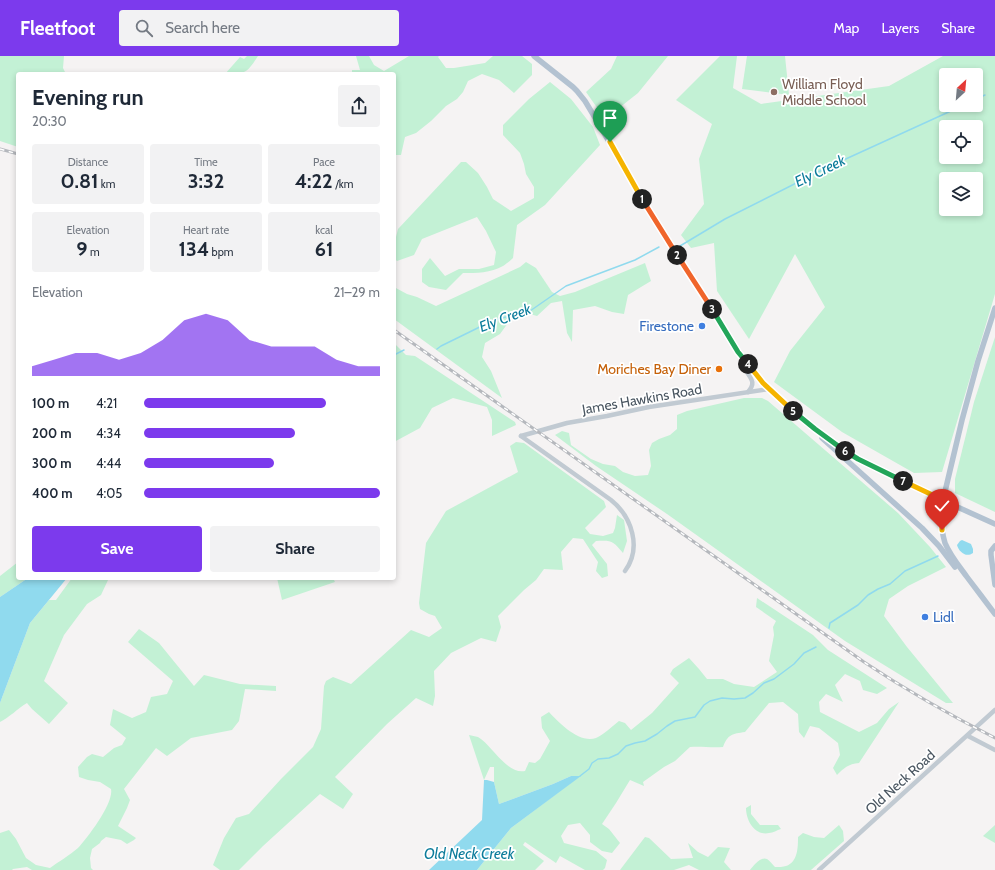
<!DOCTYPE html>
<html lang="en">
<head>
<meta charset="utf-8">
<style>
	:root { --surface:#fff; --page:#f2f2f3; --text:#1f2937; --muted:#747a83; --accent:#7c3aed }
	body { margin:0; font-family:Cabin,sans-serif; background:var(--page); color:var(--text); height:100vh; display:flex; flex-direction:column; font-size:15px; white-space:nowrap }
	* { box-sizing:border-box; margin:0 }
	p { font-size:13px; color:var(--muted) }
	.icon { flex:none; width:22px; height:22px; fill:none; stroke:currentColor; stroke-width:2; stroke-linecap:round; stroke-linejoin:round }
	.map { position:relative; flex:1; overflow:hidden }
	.sheet { position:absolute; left:16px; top:16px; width:380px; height:508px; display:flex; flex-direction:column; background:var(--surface); border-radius:4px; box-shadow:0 2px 6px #0003 }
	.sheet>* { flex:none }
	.needle { width:26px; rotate:26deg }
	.controls { position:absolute; left:939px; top:12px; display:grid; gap:8px }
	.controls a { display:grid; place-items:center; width:44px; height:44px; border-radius:4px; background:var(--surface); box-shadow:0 2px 6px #0003; font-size:20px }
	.pin { position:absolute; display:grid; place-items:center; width:34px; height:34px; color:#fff; margin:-41px -17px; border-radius:50% 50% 50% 0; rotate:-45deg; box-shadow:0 0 4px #0007 }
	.pin .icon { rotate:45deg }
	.km { position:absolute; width:20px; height:20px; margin:-10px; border-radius:50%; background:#222; color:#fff; font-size:11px; line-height:20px; text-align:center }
	.round { display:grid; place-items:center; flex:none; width:42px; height:42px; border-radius:4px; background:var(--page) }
	.head { display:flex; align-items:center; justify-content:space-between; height:68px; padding:0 16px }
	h1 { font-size:22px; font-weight:800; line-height:30px }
	.stats { display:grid; grid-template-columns:repeat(3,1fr); gap:6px; height:68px; padding:4px 16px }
	.stats div { display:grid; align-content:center; border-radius:4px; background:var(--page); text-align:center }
	.stats b { font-size:20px; font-weight:800 }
	.stats small { font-size:11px; font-weight:400 }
	.stats p { font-size:11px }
	.chart { height:112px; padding:8px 16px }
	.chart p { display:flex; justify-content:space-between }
	.chart svg { width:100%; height:72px; margin-top:4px; fill:var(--accent); opacity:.7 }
	.action { display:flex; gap:8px; margin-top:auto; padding:8px 16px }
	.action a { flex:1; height:46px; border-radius:4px; background:var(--accent); color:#fff; font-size:16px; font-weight:800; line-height:46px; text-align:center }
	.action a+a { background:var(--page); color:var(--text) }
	ul { padding:0 16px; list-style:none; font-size:13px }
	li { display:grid; grid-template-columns:64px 48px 1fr; align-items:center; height:30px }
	li i { height:10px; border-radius:5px; background:var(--accent) }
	header { display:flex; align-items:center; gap:24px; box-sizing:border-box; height:56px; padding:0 20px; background:var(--accent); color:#fff }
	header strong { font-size:19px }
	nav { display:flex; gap:22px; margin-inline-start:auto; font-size:14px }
	.search { width:280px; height:36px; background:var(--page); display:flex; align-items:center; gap:10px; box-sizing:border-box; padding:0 14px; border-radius:4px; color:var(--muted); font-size:15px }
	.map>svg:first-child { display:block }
	.green { fill:#c3f1d5; fill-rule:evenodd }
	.water { fill:#90daee }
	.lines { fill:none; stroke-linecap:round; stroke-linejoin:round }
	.stream { stroke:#90daee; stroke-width:1.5 }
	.minor { stroke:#c1cad2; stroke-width:4.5 }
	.major { stroke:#b3c2d1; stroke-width:5.5 }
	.rail-casing { stroke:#b5b8bd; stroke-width:3 }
	.rail { stroke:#fff; stroke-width:1.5; stroke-dasharray:4.5; stroke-linecap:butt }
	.split-1-casing { stroke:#fff; stroke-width:8 }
	.split-2-casing { stroke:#fff; stroke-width:8 }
	.split-3-casing { stroke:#fff; stroke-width:8 }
	.split-4-casing { stroke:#fff; stroke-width:8 }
	.split-5-casing { stroke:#fff; stroke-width:8 }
	.split-6-casing { stroke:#fff; stroke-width:8 }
	.split-7-casing { stroke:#fff; stroke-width:8 }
	.split-8-casing { stroke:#fff; stroke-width:8 }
	.split-1 { stroke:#f5b400; stroke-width:5 }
	.split-2 { stroke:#f0652b; stroke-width:5 }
	.split-3 { stroke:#f0652b; stroke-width:5 }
	.split-4 { stroke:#22a559; stroke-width:5 }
	.split-5 { stroke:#f5b400; stroke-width:5 }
	.split-6 { stroke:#22a559; stroke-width:5 }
	.split-7 { stroke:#22a559; stroke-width:5 }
	.split-8 { stroke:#f5b400; stroke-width:5 }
	.education-dot { fill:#8d6e63; stroke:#fff; stroke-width:1.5 }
	.shop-dot { fill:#3f7fe0; stroke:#fff; stroke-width:1.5 }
	.food-dot { fill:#e8710a; stroke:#fff; stroke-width:1.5 }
	.labels { text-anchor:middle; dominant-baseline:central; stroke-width:3.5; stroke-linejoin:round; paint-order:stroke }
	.education-label { font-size:14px; fill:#785e54; stroke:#fff; text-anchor:start }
	.shop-label { font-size:14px; fill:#366cbe; stroke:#fff; text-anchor:end }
	.food-label { font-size:14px; fill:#c56008; stroke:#fff; text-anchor:end }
	.street-label { font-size:14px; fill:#4a5661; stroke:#fff }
	.water-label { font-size:15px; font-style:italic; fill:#0c7c9b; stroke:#fff }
</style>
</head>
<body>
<header>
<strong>Fleetfoot</strong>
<div class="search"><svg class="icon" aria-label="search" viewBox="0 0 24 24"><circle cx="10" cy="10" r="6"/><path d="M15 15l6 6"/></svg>Search here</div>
<nav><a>Map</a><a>Layers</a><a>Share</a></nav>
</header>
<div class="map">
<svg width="995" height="814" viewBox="0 0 995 814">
	<rect width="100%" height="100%" fill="#f5f3f3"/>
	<!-- green -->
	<g class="green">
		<polygon points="0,0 64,0 63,12 66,18 18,18 18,91 0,85"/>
		<path d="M247 0H258C247 17 246 18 225 18L240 1 244 3Z"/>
		<polygon points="356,0 369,0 374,9 384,15 409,0 439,0 438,1 446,12 454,12 485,7 493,0 522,0 532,8 532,19 514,37 499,24 482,18 468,25 463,36 457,43 446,50 431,65 416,77 405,81 401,99 394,99 394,18 352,18 352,14 360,14"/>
		<polygon points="617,0 668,0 638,37 605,63 586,36 611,13"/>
		<path d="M720 0H737L733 32 761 48 889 30 943 0H995V238L942 416 914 417 842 376 774 326 790 295 825 251 795 198 749 283 717 235 714 187 691 192 681 179 704 148 699 103 712 68 676 44ZM946 19H976V49H946ZM946 71H976V101H946ZM946 123H976V153H946Z"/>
		<polygon points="747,0 785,0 789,39 742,33"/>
		<path d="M550 26 571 43 593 71 600 89 545 149 517 169 513 202C510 205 506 208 503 210 491 217 476 217 463 217L446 234 429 231 422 226V213L430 202 445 220 459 213H479L494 209 496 196 486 175 477 161 422 183 414 199 397 205 394 202V189L398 173 461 106H466L478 117 487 131 493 143 511 155 534 142V131L526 118 524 108 520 97 503 79V69L529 43Z"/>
		<polygon points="526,206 536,212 552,236 560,240 575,236 645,207 651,225 641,231 628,239 624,258 612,256 595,250 573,254 572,286 567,277 562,245 551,247 537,260 530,258 511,263 500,278 485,287 482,301 491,315 502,342 394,263 394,231 407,238 417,241 436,250 520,211"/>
		<polygon points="995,281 995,456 955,437 955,423 974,346"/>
		<polygon points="394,287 406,299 415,300 515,366 516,369 492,380 492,364 487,351 453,342 432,352 420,372 394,386"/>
		<polygon points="744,342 762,342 768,345 898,457 930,491 946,511 908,530 889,543 884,560 907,591 953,647 946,647 845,585 667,458 596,410 555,379 562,375 569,377 571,389 591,403 603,408 615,410 623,416 635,420 648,419 651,410 649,394 652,387 659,383 670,379 677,373 677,359 687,355"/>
		<path d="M516 386 524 387 604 445 606 451 585 472 590 478 603 480 613 477 615 472 617 459 624 464 627 485 623 497C613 485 612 484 596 485L592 489 607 508 608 520 602 522 596 515 598 506 583 483 573 482 561 496 563 514 544 513 536 524 524 534 498 560 501 571 496 586 481 582 451 597 434 615 435 640 433 650 416 642 387 668 335 721 353 738 343 753 320 738 263 790 239 814H220L213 809 224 782 236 762 249 758 281 723 313 691 321 673 324 630 326 625 333 621 351 628 411 574 429 581 442 572 435 560 429 558 420 553 419 547 426 487 446 455 518 416 510 390Z"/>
		<polygon points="18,506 18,522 28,522 0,541 0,520"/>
		<path d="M72 522H110L108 524 101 539 87 548 64 579 44 625 68 647 49 668 32 653 27 647C17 653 10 661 0 666V647L30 567 49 544H56Z"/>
		<polygon points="277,522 333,522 335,526 282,544"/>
		<path d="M757 542 813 579 828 594 887 632 877 638 863 634 860 625 845 618 835 629 843 646 826 638 819 646 820 656 859 676 877 667 889 653 899 646 859 707C848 708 844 712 837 719L833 712 840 699 838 687 819 672 810 670 804 682 799 676 798 658 783 646 769 647 745 676C732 678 728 678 723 691 711 692 701 690 690 691L675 705 664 711 643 726 644 730 630 724 616 747 602 768 609 773 620 787 612 797 602 795 590 786V779L580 767 568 769 561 780 564 787 596 795 607 804 605 812 603 814H585L560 800 556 807 525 786 523 789 544 805 535 814H477L511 772 580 720H571L553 728 499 748 494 726V711H490L484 724 469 679C472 680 475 680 478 681 492 689 507 719 525 715L529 706 535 707 540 703 550 685 542 672 541 661 549 656C559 667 580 688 596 682 602 680 614 669 619 665L625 667 631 674 652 657 679 627 670 618 673 613 689 602 699 613 707 623H723L734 628 754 631 777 616 769 605 774 579 773 571 776 565 756 551Z"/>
		<path d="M139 573 159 587 194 630 204 619 240 628 276 630V635L245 633 239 665 232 674 191 682 167 700 156 692 124 733 130 744 127 752 118 770 136 782 134 784 127 788 121 784 106 781 101 785 100 787 92 793 90 802 91 812 93 814H32L27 811 13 813 12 814H0V777L9 774 16 783 26 802 36 809 50 812C58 806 70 799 78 792 88 781 114 747 111 733L100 726 88 724 79 721 78 711 87 701 92 698 103 701 114 692 122 689 126 682 110 669 113 653 132 662 146 656 151 641 167 638 173 625 128 586Z"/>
		<path d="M751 749V758L760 769H778L781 773C777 774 773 777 769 777 755 780 746 765 746 752Z"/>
		<path d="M839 769 843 775 844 785 811 814H750C753 810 761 800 767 803 770 805 773 809 775 811 779 811 783 811 786 810 798 806 798 791 798 781L803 777 814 781 824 782Z"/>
		<polygon points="995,769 995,787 983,780"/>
		<polygon points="645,781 649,782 671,803 693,802 688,787 698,796 708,801 718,791 730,792 724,806 731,814 699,814 689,809 674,814 620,814"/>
	</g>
	<!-- water -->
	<g class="water">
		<path d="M962 484 971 488 973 493V497C966 502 959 496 957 489L960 485Z"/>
		<polygon points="28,522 67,522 30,567 0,647 0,541"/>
		<polygon points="571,720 581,720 511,772 477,814 429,814 482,764 484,724 487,724 494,726 499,748 553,728"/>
	</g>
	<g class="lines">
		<!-- stream -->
		<g class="stream">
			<polyline points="976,43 985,39"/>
			<polyline points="680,190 725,163 826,112 964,49"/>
			<polyline points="437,293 441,290 494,264 530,255 566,230 635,204 659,191"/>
			<polyline points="394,299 404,294"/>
			<polyline points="829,572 830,567 858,549 868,539 878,533 890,528 905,515 938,500"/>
			<polyline points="580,720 589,713 592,707 598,703 609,702 618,698 626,690 635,687 645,685 657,678 667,670 675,665 695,661 704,649 710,645 722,642 734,643 745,642 753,637 764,627 774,623 794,608 804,597 816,591"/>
		</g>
		<!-- minor -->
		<g class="minor">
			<path d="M743 303C744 306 744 310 745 313 750 322 757 326 748 336"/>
			<polyline points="521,380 567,367 607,360 649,351 769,333"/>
			<path d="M521 380 611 444C632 461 642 492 625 515"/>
			<polyline points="968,680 995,694"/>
			<polyline points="819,814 995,654"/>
		</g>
		<!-- major -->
		<g class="major">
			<polyline points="534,0 573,31 577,35 585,45 600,70 652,160 716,260 738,296 763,327 807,367 829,384 853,400 953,449 995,468"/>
			<path d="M995 252 978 305 962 364 943 444C940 457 941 473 945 487 950 499 959 510 967 521 976 533 986 546 995 558"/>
			<polyline points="822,382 922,472 939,490 955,511"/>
			<polyline points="995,490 991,495 991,499 995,529"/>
		</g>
		<defs>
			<g id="rail">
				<polyline points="0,93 18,98"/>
				<path d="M394 274 864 606C906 634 950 659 995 682"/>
			</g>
		</defs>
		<!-- rail casing -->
		<use href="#rail" class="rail-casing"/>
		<!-- rail -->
		<use href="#rail" class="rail"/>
	</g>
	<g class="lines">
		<defs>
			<polyline id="split-1" points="610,86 642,143"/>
			<polyline id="split-2" points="642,143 677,199"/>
			<polyline id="split-3" points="677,199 712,253"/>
			<polyline id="split-4" points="712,253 738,296 748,308"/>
			<polyline id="split-5" points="748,308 763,327 793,355"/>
			<polyline id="split-6" points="793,355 815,373 845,395"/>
			<polyline id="split-7" points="845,395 858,403 903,425"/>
			<polyline id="split-8" points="903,425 943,444 942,454 942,474"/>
		</defs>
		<!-- split-1 casing -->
		<use href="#split-1" class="split-1-casing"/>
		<!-- split-2 casing -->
		<use href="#split-2" class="split-2-casing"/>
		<!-- split-3 casing -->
		<use href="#split-3" class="split-3-casing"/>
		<!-- split-4 casing -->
		<use href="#split-4" class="split-4-casing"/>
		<!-- split-5 casing -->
		<use href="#split-5" class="split-5-casing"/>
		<!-- split-6 casing -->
		<use href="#split-6" class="split-6-casing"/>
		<!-- split-7 casing -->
		<use href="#split-7" class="split-7-casing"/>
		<!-- split-8 casing -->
		<use href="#split-8" class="split-8-casing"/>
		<!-- split-1 -->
		<use href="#split-1" class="split-1"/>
		<!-- split-2 -->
		<use href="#split-2" class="split-2"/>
		<!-- split-3 -->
		<use href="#split-3" class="split-3"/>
		<!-- split-4 -->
		<use href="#split-4" class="split-4"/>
		<!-- split-5 -->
		<use href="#split-5" class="split-5"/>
		<!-- split-6 -->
		<use href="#split-6" class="split-6"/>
		<!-- split-7 -->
		<use href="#split-7" class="split-7"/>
		<!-- split-8 -->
		<use href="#split-8" class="split-8"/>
	</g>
	<!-- markers -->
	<circle class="education-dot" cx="774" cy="36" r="4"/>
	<g class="shop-dot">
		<circle cx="702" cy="270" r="4"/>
		<circle cx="925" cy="561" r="4"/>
	</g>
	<circle class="food-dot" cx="719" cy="313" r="4"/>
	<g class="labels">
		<!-- education labels -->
		<g class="education-label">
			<text x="782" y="28">William Floyd<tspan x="782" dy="16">Middle School</tspan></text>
		</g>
		<!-- shop labels -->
		<g class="shop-label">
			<text x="694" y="270">Firestone</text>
			<text x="933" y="561" text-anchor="start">Lidl</text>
		</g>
		<!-- food labels -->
		<g class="food-label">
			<text x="711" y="313">Moriches Bay Diner</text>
		</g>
		<!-- street labels -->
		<g class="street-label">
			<text transform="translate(642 343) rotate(-10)">James Hawkins Road</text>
			<text transform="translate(900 726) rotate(-42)">Old Neck Road</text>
		</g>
		<!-- water labels -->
		<g class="water-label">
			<text transform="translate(820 115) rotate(-26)">Ely Creek</text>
			<text transform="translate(505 262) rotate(-21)">Ely Creek</text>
			<text x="469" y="798">Old Neck Creek</text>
		</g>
	</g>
</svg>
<div class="controls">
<a><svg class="needle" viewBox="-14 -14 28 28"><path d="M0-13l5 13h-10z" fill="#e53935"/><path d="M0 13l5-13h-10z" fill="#747a83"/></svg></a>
<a><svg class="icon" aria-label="locate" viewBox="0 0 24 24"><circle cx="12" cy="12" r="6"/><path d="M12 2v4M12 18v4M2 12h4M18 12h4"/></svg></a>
<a><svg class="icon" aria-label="layers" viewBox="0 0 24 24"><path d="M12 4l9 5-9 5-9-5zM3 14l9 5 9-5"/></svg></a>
</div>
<div class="pin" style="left:610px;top:86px;background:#1e9e55"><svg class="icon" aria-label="arrive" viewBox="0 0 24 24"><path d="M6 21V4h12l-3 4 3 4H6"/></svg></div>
<div class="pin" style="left:942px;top:474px;background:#d93025"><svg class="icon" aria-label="check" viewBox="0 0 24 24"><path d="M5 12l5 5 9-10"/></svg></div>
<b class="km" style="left:642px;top:143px">1</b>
<b class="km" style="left:677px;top:199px">2</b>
<b class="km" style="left:712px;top:253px">3</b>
<b class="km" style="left:748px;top:308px">4</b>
<b class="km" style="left:793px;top:355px">5</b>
<b class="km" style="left:845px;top:395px">6</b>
<b class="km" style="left:903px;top:425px">7</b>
<section class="sheet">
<div class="head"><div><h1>Evening run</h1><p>20:30</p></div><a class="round"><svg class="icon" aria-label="share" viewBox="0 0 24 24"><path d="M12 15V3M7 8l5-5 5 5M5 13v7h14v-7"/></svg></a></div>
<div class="stats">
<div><p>Distance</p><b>0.81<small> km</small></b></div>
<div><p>Time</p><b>3:32</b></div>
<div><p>Pace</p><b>4:22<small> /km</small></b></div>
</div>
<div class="stats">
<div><p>Elevation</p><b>9<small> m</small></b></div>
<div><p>Heart rate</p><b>134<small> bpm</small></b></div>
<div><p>kcal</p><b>61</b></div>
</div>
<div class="chart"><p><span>Elevation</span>21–29 m</p>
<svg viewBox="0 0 160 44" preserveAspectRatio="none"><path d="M0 44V38L10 34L20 30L30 30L40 34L50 30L60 22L70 10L80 6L90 10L100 22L110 26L120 26L130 26L140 34L150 38L160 38V44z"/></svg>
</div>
<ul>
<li><b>100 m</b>4:21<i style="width:77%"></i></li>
<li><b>200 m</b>4:34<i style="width:64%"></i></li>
<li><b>300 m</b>4:44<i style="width:55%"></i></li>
<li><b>400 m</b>4:05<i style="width:100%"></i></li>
</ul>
<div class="action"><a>Save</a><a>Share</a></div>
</section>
</div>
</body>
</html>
